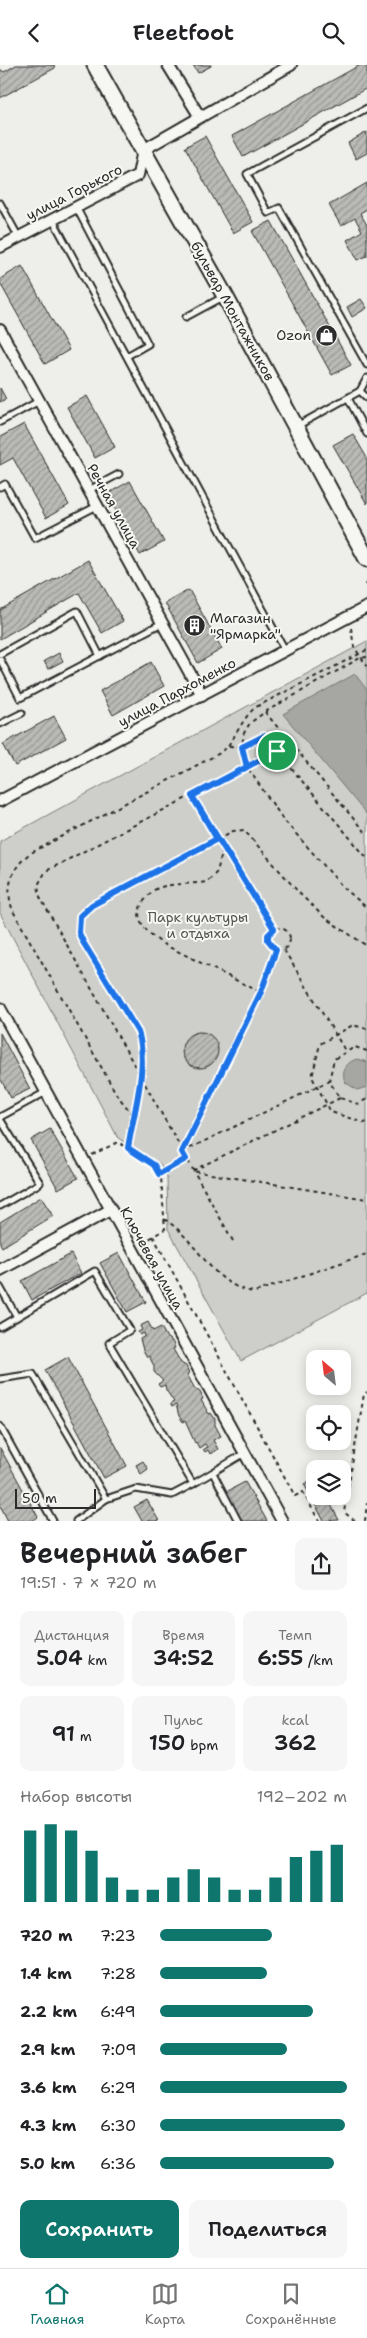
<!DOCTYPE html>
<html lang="ru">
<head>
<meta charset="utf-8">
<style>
	:root { --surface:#fff; --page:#f6f6f6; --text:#202124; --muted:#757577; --line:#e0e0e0; --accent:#0f766e }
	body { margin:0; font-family:"Shantell Sans",sans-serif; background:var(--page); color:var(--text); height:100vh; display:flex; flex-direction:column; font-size:19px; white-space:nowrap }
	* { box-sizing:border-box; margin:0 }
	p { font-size:16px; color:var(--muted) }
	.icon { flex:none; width:28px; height:28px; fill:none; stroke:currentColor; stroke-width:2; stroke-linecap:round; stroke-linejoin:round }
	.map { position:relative; height:1456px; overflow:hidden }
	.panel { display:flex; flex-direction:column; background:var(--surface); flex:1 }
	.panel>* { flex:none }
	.needle { width:32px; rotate:332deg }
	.fabs { position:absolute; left:306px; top:1285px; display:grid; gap:10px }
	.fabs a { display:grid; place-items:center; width:45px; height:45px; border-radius:10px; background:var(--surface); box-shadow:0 2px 12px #0003; font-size:25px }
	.scale { position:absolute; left:15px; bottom:12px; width:81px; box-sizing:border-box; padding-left:5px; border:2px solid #2b2b2b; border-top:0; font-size:14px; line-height:18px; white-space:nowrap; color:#2b2b2b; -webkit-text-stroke:4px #f6f6f2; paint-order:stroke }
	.pin { position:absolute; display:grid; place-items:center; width:42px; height:42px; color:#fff; margin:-21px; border:2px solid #fff; border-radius:50%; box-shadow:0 1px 5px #0007 }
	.round { display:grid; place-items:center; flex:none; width:52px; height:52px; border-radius:10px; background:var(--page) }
	.overview { display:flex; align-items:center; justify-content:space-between; height:85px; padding:0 20px }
	h1 { font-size:28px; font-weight:600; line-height:38px }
	.stats { display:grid; grid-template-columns:repeat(3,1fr); gap:8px; height:85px; padding:5px 20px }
	.stats div { display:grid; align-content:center; border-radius:10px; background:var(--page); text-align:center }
	.stats b { font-size:21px; font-weight:600 }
	.stats small { font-size:14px; font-weight:400 }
	.stats p { font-size:14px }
	.chart { height:140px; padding:10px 20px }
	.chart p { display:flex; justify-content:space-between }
	.chart svg { width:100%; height:90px; margin-top:5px; stroke:var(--accent); stroke-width:6 }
	.action { display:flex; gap:10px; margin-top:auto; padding:10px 20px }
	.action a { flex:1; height:58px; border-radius:10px; background:var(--accent); color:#fff; font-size:20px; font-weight:600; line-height:58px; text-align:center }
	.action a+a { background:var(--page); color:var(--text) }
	ul { padding:0 20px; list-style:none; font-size:16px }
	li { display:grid; grid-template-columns:80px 60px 1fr; align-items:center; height:38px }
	li i { height:12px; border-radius:6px; background:var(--accent) }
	header { display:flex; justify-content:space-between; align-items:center; height:65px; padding:0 20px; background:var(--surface); font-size:22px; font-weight:600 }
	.dock { display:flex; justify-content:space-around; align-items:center; height:70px; border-top:1px solid var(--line); background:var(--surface); font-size:14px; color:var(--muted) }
	.dock a { display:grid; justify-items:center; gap:2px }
	.dock .selected { color:var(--accent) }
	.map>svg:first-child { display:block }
	.park { fill:#cececa; stroke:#7c7c7a }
	.water { fill:#a6a6a3; stroke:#757573 }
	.building { fill:url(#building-hatch); stroke:#2b2b2b }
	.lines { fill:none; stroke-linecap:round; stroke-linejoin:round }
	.lane-casing { stroke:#2b2b2b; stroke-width:9 }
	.street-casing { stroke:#2b2b2b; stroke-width:14 }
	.secondary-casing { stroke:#2b2b2b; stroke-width:19 }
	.path { stroke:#2b2b2b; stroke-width:2; stroke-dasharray:4 4; stroke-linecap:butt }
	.lane { stroke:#f6f6f2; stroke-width:5 }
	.street { stroke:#f6f6f2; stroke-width:10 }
	.secondary { stroke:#f6f6f2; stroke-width:15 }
	.route-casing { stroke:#fff; stroke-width:10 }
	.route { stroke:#1a73e8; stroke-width:6 }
	.labels { text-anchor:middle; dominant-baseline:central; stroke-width:4; stroke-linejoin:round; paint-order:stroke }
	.street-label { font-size:14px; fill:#2b2b2b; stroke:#f6f6f2 }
	.poi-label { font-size:14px; fill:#2b2b2b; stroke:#f6f6f2; text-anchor:end }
	.park-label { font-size:14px; fill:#545453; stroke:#f6f6f2 }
</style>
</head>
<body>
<header><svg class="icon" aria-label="back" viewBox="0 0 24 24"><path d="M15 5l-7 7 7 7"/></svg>Fleetfoot<svg class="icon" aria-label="search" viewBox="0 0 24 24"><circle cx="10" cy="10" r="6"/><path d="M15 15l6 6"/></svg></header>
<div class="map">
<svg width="367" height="1456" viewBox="0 0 367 1456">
	<defs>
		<pattern id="building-hatch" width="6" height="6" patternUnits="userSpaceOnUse" patternTransform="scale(1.25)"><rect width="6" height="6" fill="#babab7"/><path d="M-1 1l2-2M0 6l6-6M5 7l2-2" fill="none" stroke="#979795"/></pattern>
	</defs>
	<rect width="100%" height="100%" fill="#eeeeea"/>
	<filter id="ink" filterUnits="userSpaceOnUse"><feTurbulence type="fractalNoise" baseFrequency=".02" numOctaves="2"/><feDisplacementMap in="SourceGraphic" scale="10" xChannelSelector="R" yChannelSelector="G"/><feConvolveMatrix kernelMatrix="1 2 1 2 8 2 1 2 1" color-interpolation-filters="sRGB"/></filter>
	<g filter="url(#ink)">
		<!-- park -->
		<polygon class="park" points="367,576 367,1228 241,1296 168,1164 167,1112 160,1099 118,1073 0,848 0,776"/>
		<!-- water -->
		<g class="water">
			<polygon points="355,609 367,625 367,750 283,649"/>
			<path d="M357 994 367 997V1022L357 1025 345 1017C341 1006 346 997 357 994Z"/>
		</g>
		<!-- building -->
		<g class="building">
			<polygon points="16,0 54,0 55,3 0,33 0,4 4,7"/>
			<polygon points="193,0 211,0 211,1 198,8"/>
			<polygon points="360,0 367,0 367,23 243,92 232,71"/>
			<polygon points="367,67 367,88 356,94 348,78"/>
			<polygon points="205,71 253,157 233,168 185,82"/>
			<polygon points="367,118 367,144 360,148 367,160 367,191 358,195 347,175 362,166 355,153 341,161 329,140"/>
			<polygon points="271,156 351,300 332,310 252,166"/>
			<polygon points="22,201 69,285 45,299 0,218 0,214"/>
			<polygon points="361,234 367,243 352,252 347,242"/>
			<polygon points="0,323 6,334 0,337"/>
			<polygon points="87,331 115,382 95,393 67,342"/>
			<polygon points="24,359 69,440 46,453 13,393 0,400 0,372"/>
			<polygon points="353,369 367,393 367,439 333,380"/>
			<polygon points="130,416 164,477 140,490 107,429"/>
			<polygon points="88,495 123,556 102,568 79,528 0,574 0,545"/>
			<polygon points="189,525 222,584 198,598 165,538"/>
			<polygon points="59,588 63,596 48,604 44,596"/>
			<polygon points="151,597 164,621 113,650 100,626"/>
			<polygon points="54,651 66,673 15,701 3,679"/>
			<circle cx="200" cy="985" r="18"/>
			<polygon points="0,968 30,1024 11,1033 0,1013"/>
			<polygon points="50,1064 78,1113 58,1124 31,1075"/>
			<polygon points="41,1132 53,1151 2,1182 0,1178 0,1157"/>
			<polygon points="119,1188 146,1237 127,1247 100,1198"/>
			<polygon points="71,1189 81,1208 32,1235 22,1216"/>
			<polygon points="148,1257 153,1266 161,1262 167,1273 172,1276 175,1283 173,1284 181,1298 186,1301 189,1308 187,1309 195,1324 200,1327 203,1334 201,1335 209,1349 211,1348 215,1354 215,1360 221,1371 213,1375 218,1384 210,1389 208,1385 205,1387 203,1384 207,1382 205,1379 199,1383 196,1377 195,1378 185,1356 183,1357 179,1351 176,1340 172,1342 170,1339 174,1337 166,1325 165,1320 160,1322 158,1319 163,1316 154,1307 154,1301 149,1291 147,1292 143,1285 140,1274 145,1271 144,1268 140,1270 138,1267 142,1265 140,1261"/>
			<polygon points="68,1292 127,1401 104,1413 45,1305"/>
			<polygon points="0,1383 38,1452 32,1456 8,1456 0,1440"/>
			<polygon points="143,1396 148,1404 141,1409 136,1400"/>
			<polygon points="315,1413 315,1431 326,1431 339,1455 324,1456 304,1419"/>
			<polygon points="245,1417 267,1456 241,1456 226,1427"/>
			<polygon points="147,1435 159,1456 142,1456 134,1442"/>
		</g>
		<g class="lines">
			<defs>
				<g id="lane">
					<polyline points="367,43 247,109 268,148 279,143 367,300"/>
					<polyline points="0,138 18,171"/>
					<polyline points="76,142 148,279 127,291"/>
					<polyline points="53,155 285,585"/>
					<polyline points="186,252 223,232"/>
					<polyline points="360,326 367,333"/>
					<polyline points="348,333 367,369"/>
					<polyline points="0,357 39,336"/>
					<polyline points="297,361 360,326 367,313"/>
					<polyline points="0,422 5,419 35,473 97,441"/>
					<polyline points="89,425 119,409"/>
					<polyline points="0,589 77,546 100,591"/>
					<polyline points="0,594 20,633 162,558"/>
					<polyline points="0,659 22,648"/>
					<polyline points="0,1052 46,1027"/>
					<polyline points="0,1054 40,1118 0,1141"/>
					<polyline points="0,1222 17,1252"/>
					<polyline points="0,1262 95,1206 130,1265 109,1278 193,1419 245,1388"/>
					<polyline points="0,1314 33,1309 106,1434 76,1456"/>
					<polyline points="0,1361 53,1456"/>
					<polyline points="213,1408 238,1456"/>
					<polyline points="106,1434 136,1424 172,1430 193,1419"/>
				</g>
				<g id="street">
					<polyline points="168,0 200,52"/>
					<polyline points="0,182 138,110 143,85 291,0"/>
					<polyline points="0,265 202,630"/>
					<polyline points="0,736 367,542"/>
					<polyline points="0,943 282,1456"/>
					<polyline points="0,1205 110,1145"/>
				</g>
				<polyline id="secondary" points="95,0 225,231 367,494"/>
			</defs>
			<!-- lane casing -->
			<use href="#lane" class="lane-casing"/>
			<!-- street casing -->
			<use href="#street" class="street-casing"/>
			<!-- secondary casing -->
			<use href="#secondary" class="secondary-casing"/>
			<!-- path -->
			<g class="path">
				<polyline points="366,520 367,518"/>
				<polyline points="351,563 354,582 367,601"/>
				<polyline points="367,592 360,593 265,647 250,658 244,668 242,682 247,702 283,754 342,821 367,843"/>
				<polyline points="265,647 367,770"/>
				<polyline points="229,681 242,682 264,671 367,793"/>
				<polyline points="191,731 274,864"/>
				<path d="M223 784 217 807 207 817C192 819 172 818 158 823 151 826 148 831 144 836 130 854 149 869 163 879L260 927"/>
				<circle cx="279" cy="874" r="11"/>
				<polyline points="276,885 261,927 182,1087 329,1016"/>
				<polyline points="284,885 346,987"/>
				<polyline points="367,964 353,960 320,979 312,1012 331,1047 364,1058 367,1057"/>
				<polyline points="367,986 355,982 334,994 329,1016 340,1033 358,1039 367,1034"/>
				<polyline points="340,1033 192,1106 367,1134"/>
				<path d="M133 1050 117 1030 13 846C5 824 10 805 29 789L222 687C236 674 241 654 256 642L367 585"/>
				<path d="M127 1083C133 1050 149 999 139 967L83 877C78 864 77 856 85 845L233 766 244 765 300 829 325 853 367 881"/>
				<polyline points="92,1090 118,1077 154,1100 161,1112 165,1164 141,1179"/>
				<polyline points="159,1109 185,1094"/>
				<path d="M164 1154C198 1174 211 1222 255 1227L367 1189"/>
				<polyline points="153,1171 295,1431 303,1427 319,1456"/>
				<polyline points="233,1176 40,832 38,820 46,806 277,686"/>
				<polyline points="355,1456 344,1447 364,1329 367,1327"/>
				<polyline points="365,1456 367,1438"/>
			</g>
			<!-- lane -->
			<use href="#lane" class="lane"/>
			<!-- street -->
			<use href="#street" class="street"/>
			<!-- secondary -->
			<use href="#secondary" class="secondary"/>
		</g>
	</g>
	<g class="lines" filter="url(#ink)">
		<defs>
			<path id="route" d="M277 686 192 731 217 774 92 840 80 851 79 868 83 877 138 967C149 999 133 1050 128 1083L154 1100 159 1109 186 1094 182 1087 261 927 276 885 268 875V870L274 864 192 731 247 702 242 682 264 671 277 686"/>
		</defs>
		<!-- route casing -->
		<use href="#route" class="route-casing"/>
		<!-- route -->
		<use href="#route" class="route"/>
	</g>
	<!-- icons -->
	<defs>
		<symbol id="shop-disc" viewBox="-11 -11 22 22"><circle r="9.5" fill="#2b2b2b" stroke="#f6f6f2"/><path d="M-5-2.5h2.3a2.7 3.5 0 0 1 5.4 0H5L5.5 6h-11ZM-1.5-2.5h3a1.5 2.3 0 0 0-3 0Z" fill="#fff"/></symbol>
		<symbol id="building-disc" viewBox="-11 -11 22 22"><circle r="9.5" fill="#2b2b2b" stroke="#f6f6f2"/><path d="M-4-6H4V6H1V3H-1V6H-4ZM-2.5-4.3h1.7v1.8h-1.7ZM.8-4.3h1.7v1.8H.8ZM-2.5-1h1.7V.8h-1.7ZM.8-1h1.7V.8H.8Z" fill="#fff"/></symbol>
	</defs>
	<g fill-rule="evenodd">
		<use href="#shop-disc" x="314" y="258" width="25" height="25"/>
		<use href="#building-disc" x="182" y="548" width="25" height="25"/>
	</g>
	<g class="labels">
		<!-- street labels -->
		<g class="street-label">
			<text transform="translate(74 127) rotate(-27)">улица Горького</text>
			<text transform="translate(233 246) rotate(61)">бульвар Монтажников</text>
			<text transform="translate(114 441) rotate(61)">Речная улица</text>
			<text transform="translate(177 627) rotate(-28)">улица Пархоменко</text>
			<text transform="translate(152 1193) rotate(61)">Ключевая улица</text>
		</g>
		<!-- poi labels -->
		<g class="poi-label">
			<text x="311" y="270">Ozon</text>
			<text x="210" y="553" text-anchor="start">Магазин<tspan x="210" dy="16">"Ярмарка"</tspan></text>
		</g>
		<!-- park labels -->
		<g class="park-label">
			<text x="198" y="852">Парк культуры<tspan x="198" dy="16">и отдыха</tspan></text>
		</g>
	</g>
</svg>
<div class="fabs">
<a><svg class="needle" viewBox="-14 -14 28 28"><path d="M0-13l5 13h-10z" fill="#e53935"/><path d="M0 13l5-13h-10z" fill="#757577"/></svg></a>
<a><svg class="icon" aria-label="locate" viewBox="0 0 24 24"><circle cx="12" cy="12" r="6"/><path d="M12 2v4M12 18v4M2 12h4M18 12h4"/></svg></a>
<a><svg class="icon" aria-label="layers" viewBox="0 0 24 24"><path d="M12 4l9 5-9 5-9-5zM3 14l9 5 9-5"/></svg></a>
</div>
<div class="scale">50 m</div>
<div class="pin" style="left:277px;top:686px;background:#1e9e55"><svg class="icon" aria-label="arrive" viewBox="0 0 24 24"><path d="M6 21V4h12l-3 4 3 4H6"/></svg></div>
</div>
<section class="panel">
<div class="overview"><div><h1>Вечерний забег</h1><p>19:51 · 7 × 720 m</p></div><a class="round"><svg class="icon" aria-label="share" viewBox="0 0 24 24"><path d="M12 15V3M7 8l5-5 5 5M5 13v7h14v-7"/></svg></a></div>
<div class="stats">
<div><p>Дистанция</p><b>5.04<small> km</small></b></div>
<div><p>Время</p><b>34:52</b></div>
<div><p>Темп</p><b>6:55<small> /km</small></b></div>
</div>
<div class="stats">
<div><b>91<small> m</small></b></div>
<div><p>Пульс</p><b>150<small> bpm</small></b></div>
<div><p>kcal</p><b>362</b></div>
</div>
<div class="chart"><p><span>Набор высоты</span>192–202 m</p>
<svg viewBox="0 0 160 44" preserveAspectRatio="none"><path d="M5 44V9M15 44V6M25 44V9M35 44V19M45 44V32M55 44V38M65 44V38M75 44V32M85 44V28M95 44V32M105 44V38M115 44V38M125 44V32M135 44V22M145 44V19M155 44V16"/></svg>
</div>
<ul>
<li><b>720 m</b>7:23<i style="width:60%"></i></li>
<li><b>1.4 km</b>7:28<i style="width:57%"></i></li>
<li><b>2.2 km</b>6:49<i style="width:82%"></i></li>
<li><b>2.9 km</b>7:09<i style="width:68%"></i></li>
<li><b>3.6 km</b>6:29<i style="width:100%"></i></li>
<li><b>4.3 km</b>6:30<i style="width:99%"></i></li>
<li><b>5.0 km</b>6:36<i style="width:93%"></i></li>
</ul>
<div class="action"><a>Сохранить</a><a>Поделиться</a></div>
</section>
<nav class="dock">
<a class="selected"><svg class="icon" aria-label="home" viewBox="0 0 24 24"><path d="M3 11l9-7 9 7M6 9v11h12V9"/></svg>Главная</a>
<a><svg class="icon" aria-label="map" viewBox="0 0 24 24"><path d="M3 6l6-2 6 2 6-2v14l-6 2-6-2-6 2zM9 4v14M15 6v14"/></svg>Карта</a>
<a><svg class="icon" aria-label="saved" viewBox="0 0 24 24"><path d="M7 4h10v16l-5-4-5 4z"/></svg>Сохранённые</a>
</nav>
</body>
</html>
